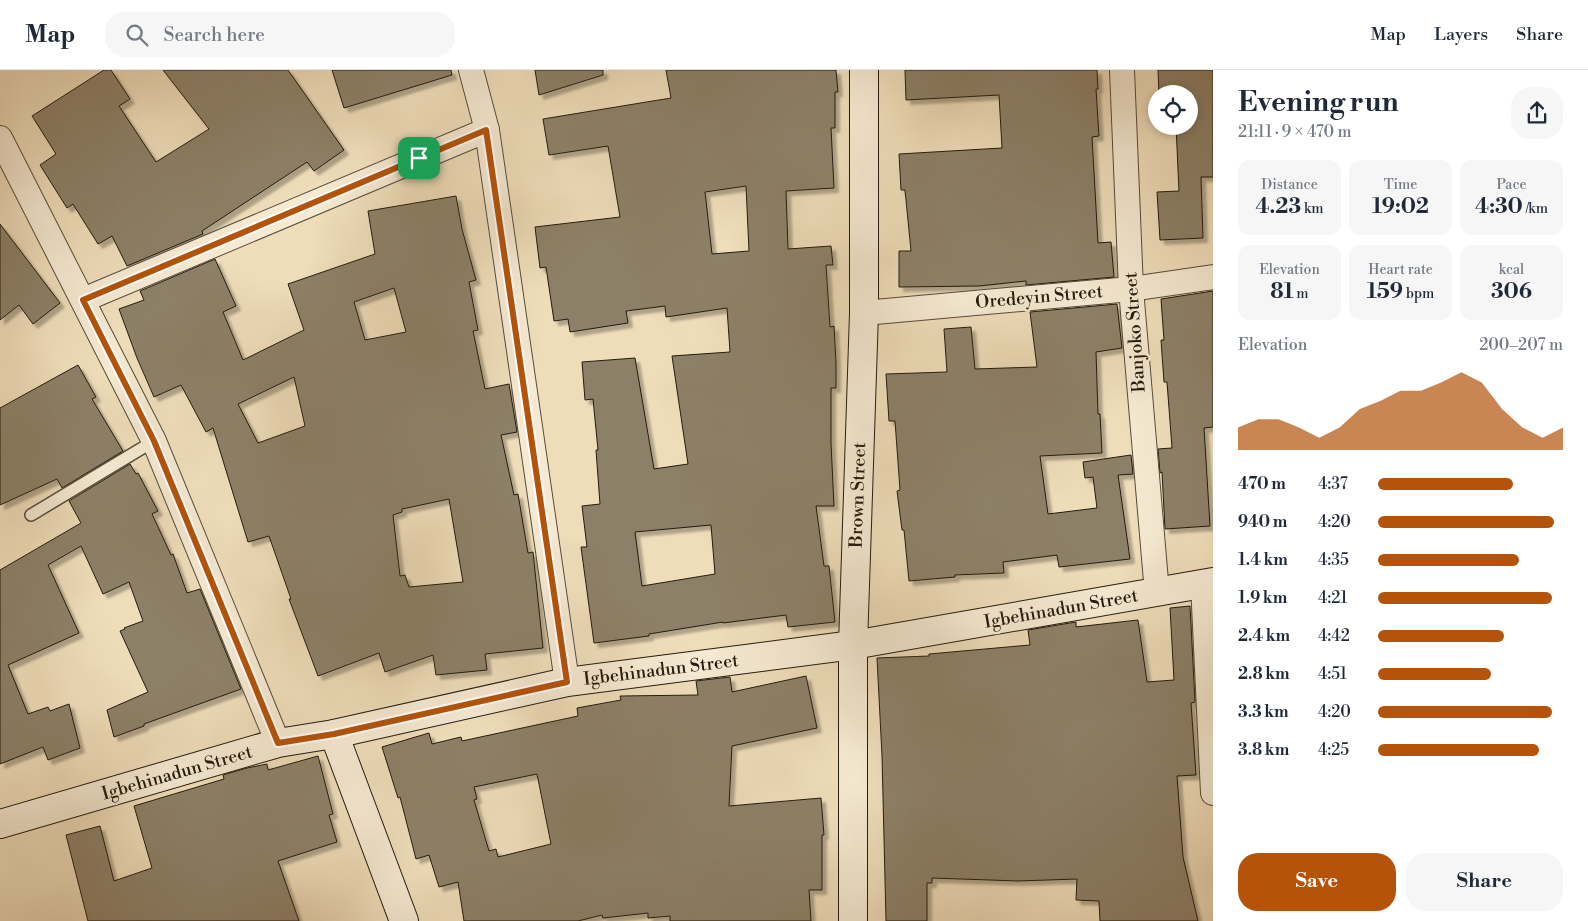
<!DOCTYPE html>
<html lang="en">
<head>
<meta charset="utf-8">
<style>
	:root { --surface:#fff; --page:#f6f6f7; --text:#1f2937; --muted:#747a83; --line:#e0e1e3; --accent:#b45309 }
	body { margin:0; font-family:"Libre Bodoni",serif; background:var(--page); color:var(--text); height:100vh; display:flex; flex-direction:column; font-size:19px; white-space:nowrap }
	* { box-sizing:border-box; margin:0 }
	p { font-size:16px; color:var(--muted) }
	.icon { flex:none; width:28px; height:28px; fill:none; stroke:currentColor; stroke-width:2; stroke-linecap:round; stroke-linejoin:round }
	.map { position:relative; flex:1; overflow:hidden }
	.panel { display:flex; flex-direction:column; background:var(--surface); width:375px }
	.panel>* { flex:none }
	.buttons { position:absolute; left:1148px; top:15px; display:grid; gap:10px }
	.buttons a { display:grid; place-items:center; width:50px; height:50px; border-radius:50%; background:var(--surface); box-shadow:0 2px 8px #0003; font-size:25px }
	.pin { position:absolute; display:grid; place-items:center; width:42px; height:42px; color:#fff; margin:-21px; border-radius:10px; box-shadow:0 2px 8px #0006 }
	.round { display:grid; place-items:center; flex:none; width:52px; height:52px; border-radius:20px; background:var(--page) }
	.summary { display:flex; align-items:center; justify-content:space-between; height:85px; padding:0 25px }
	h1 { font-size:28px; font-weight:700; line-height:38px }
	.metrics { display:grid; grid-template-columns:repeat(3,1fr); gap:8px; height:85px; padding:5px 25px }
	.metrics div { display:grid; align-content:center; border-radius:12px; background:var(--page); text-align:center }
	.metrics b { font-size:21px; font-weight:700 }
	.metrics small { font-size:14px; font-weight:400 }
	.metrics p { font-size:14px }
	.chart { height:140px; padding:10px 25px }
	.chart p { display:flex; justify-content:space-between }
	.chart svg { width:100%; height:90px; margin-top:5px; fill:var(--accent); opacity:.7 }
	.primary-button { display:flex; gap:10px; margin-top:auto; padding:10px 25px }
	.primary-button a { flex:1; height:58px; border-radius:20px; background:var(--accent); color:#fff; font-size:20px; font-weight:700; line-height:58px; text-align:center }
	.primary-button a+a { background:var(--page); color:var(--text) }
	ul { padding:0 25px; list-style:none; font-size:16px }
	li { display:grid; grid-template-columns:80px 60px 1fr; align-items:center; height:38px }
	li i { height:12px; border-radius:6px; background:var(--accent) }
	header { display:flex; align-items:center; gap:30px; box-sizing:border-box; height:70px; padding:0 25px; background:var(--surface); border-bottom:1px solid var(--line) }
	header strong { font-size:24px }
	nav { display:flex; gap:28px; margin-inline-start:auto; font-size:18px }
	.search { width:350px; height:45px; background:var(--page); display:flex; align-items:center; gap:12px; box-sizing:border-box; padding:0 18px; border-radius:20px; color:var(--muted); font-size:19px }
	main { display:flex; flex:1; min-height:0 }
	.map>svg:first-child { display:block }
	.building { fill:#8d8068; stroke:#231b0f; fill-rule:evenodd; filter:url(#shadow) }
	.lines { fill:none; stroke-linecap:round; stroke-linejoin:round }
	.lane-casing { stroke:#564c3a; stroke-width:14 }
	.street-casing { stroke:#564c3a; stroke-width:26 }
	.secondary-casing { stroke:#231b0f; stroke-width:30 }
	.lane { stroke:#f5e9d2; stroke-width:11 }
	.street { stroke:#f5e9d2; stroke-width:24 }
	.secondary { stroke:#f5e9d2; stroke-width:28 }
	.route-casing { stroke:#fff; stroke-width:10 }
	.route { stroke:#b45309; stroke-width:6 }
	.labels { text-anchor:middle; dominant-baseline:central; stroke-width:5; stroke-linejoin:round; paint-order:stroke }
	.street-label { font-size:18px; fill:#231b0f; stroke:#f5e9d2 }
</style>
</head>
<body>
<header>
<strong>Map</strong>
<div class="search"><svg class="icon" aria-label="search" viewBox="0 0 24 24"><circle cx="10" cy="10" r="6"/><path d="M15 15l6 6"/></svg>Search here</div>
<nav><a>Map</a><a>Layers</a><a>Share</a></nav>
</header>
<main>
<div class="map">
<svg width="1213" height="851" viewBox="0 0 1213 851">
	<defs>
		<filter id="shadow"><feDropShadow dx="4.5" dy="4.5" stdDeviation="1" flood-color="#0004"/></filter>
	</defs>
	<rect width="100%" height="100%" fill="#efddba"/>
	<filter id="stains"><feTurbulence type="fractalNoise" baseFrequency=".004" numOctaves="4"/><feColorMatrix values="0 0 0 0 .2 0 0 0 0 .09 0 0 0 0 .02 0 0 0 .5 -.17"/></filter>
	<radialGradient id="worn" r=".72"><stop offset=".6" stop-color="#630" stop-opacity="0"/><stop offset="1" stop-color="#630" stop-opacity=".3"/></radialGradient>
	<!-- building -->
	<g class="building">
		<polygon points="104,0 111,0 130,29 119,36 156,92 209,59 163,0 288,0 344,80 314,101 307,92 202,161 203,164 127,196 112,166 98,174 73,134 67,138 40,95 56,84 32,46"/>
		<polygon points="332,0 451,0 452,5 344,38"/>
		<polygon points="535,0 603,0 603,5 539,25"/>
		<path d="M666 0H836L838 22H835V58H831L834 118 786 121 788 179 831 176 833 195H826L830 257 834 256 836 293V318H831V373L834 436H816L824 496H829L835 552 788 557 786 545 723 553V552L649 564V566L594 573 581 477H587L582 436 600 434 596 380H598L593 329 585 330 582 292 635 288 654 399 688 394 672 286 730 282 727 238 666 247 665 236 626 241 628 253 570 262 568 249 554 251 546 197 540 198 535 157 620 147 608 76 549 85 543 49 671 28ZM746 116 749 181 712 184 705 122ZM711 455 715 504 642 516 635 462Z"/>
		<polygon points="905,0 1097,0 1098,19 1096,19 1099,66 1092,67 1098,173 1111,172 1114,207 1026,215 1026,211 979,216 899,217 899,181 911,181 905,120 901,120 899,84 1002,78 999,25 906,30"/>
		<polygon points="1158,0 1213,0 1213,107 1201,107 1203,168 1160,170 1157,122 1179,121 1176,56 1160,56 1189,56 1189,24 1159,24"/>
		<path d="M456 126 462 159 476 210 469 212 478 260 473 261 485 319 509 314 517 362 501 365 514 425 518 424 528 483 533 482 543 578 485 584 487 600 436 605 433 585 385 602 379 583 318 606 289 529H291L269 466 248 472 213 358 206 362 181 315 154 327 137 288 119 239 144 230 140 221 215 189 236 236 223 242 243 290 304 260 288 214 375 184 368 141ZM394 218 406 262 365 270 354 232ZM294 307 305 356 258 373 238 334ZM449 429 463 512 409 517 405 505 400 506 393 445 402 442V439Z"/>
		<polygon points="0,154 60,233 33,254 19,235 0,250"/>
		<polygon points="1213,221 1213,357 1204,358 1210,456 1165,459 1162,402 1160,403 1158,379 1172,378 1167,312 1164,312 1161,270 1164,270 1161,229"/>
		<polygon points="1117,234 1122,278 1096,282 1098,344 1100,344 1102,383 1040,386 1048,444 1097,438 1093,407 1085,408 1083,392 1131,385 1133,404 1118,405 1130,489 1059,497 1057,485 1003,492 1004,503 955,505 955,507 909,511 904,460 902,460 897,421 900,420 895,351 889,351 886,304 947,302 944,259 971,257 975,299 1037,297 1030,242"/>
		<polygon points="78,295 96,327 92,329 123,381 62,418 57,409 0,435 0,338"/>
		<polygon points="130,394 136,404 138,403 158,441 152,444 171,485 173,484 187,523 200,519 241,619 144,654 144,656 114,667 107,640 148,622 120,561 125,559 124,558 143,551 129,512 103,524 81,476 48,495 79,563 8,595 28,644 48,637 50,641 69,634 80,678 48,690 43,677 0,694 0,500 81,453 69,431"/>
		<polygon points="1190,536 1195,632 1191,633 1196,705 1177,706 1183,787 1198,851 1100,851 1099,831 1076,830 1077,809 1018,811 932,808 932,813 927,813 927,851 886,851 882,686 877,588 929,586 929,584 1030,575 1028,560 1076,552 1076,557 1138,550 1147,612 1174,610 1170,538"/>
		<path d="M806 606 817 658 732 676 729 736 821 728 824 765H822V820H809L811 851H670V846L648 848V843L603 848 602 845 578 851H464L458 812 439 817 429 785 416 789 400 727 398 728 382 677 429 663 432 674 461 667 462 671 578 646 577 638 621 630 620 626 698 625 696 611 730 607 732 622ZM537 704 551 774 498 787 496 779 489 781 474 730 477 729 474 717Z"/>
		<polygon points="318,686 333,744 329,745 337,772 278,791 299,851 88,851 66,765 100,756 114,811 152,798 134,736 224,709 223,705 247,698 267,694 268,700"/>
	</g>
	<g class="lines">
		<defs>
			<polyline id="lane" points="31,445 154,371"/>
			<g id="street">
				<polyline points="471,0 487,60 567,612"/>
				<polyline points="1122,0 1131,219 1157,523"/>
				<polyline points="0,68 154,371 278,673"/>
				<polyline points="83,230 487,60"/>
				<polyline points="864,243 1131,219 1213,207"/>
				<polyline points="1203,514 1213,723"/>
			</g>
			<g id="secondary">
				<polyline points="334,664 404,851"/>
				<polyline points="0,754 278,673 334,664 567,612 853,575 1213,512"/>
				<polyline points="853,851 853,575 864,243 864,0"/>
			</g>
		</defs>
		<!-- lane casing -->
		<use href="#lane" class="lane-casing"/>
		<!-- street casing -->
		<use href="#street" class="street-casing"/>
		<!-- secondary casing -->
		<use href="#secondary" class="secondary-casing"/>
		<!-- lane -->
		<use href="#lane" class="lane"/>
		<!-- street -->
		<use href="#street" class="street"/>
		<!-- secondary -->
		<use href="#secondary" class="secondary"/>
	</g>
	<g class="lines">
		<defs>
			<polygon id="route" points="486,60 567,612 334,664 278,673 154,371 83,230"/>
		</defs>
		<!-- route casing -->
		<use href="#route" class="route-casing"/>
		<!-- route -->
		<use href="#route" class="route"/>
	</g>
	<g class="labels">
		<!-- street labels -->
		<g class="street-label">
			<text transform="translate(1039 227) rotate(-5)">Oredeyin Street</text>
			<text transform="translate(1135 262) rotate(-94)">Banjoko Street</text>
			<text transform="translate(858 425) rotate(-88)">Brown Street</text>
			<text transform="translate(1061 539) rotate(-10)">Igbehinadun Street</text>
			<text transform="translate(661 600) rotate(-7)">Igbehinadun Street</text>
			<text transform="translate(177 703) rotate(-16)">Igbehinadun Street</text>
		</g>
	</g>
	<rect width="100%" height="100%" filter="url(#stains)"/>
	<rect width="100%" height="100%" fill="url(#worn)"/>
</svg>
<div class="buttons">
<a><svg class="icon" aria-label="locate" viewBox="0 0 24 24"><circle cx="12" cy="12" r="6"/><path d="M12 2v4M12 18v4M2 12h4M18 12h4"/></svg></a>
</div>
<div class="pin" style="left:419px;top:88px;background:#1e9e55"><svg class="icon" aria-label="arrive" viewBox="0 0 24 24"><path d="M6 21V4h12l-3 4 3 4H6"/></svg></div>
</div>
<section class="panel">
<div class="summary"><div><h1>Evening run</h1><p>21:11 · 9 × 470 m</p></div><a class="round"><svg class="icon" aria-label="share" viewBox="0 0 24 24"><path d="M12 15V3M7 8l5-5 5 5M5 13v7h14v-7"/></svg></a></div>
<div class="metrics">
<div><p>Distance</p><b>4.23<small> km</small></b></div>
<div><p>Time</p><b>19:02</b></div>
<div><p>Pace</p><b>4:30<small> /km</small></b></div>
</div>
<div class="metrics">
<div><p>Elevation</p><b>81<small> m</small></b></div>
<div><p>Heart rate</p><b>159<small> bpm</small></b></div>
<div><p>kcal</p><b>306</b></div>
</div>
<div class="chart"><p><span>Elevation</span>200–207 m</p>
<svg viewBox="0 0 160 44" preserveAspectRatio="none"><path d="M0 44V33L10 29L20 29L30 33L40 38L50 33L60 24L70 20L80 15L90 15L100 11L110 6L120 11L130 24L140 33L150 38L160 33V44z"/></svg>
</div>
<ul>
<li><b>470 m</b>4:37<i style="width:73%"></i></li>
<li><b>940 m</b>4:20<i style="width:95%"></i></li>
<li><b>1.4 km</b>4:35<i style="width:76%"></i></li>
<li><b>1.9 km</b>4:21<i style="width:94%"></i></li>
<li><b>2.4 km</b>4:42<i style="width:68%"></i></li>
<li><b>2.8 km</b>4:51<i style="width:61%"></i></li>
<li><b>3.3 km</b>4:20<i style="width:94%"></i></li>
<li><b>3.8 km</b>4:25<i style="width:87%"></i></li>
</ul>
<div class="primary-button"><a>Save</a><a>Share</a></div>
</section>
</main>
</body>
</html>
